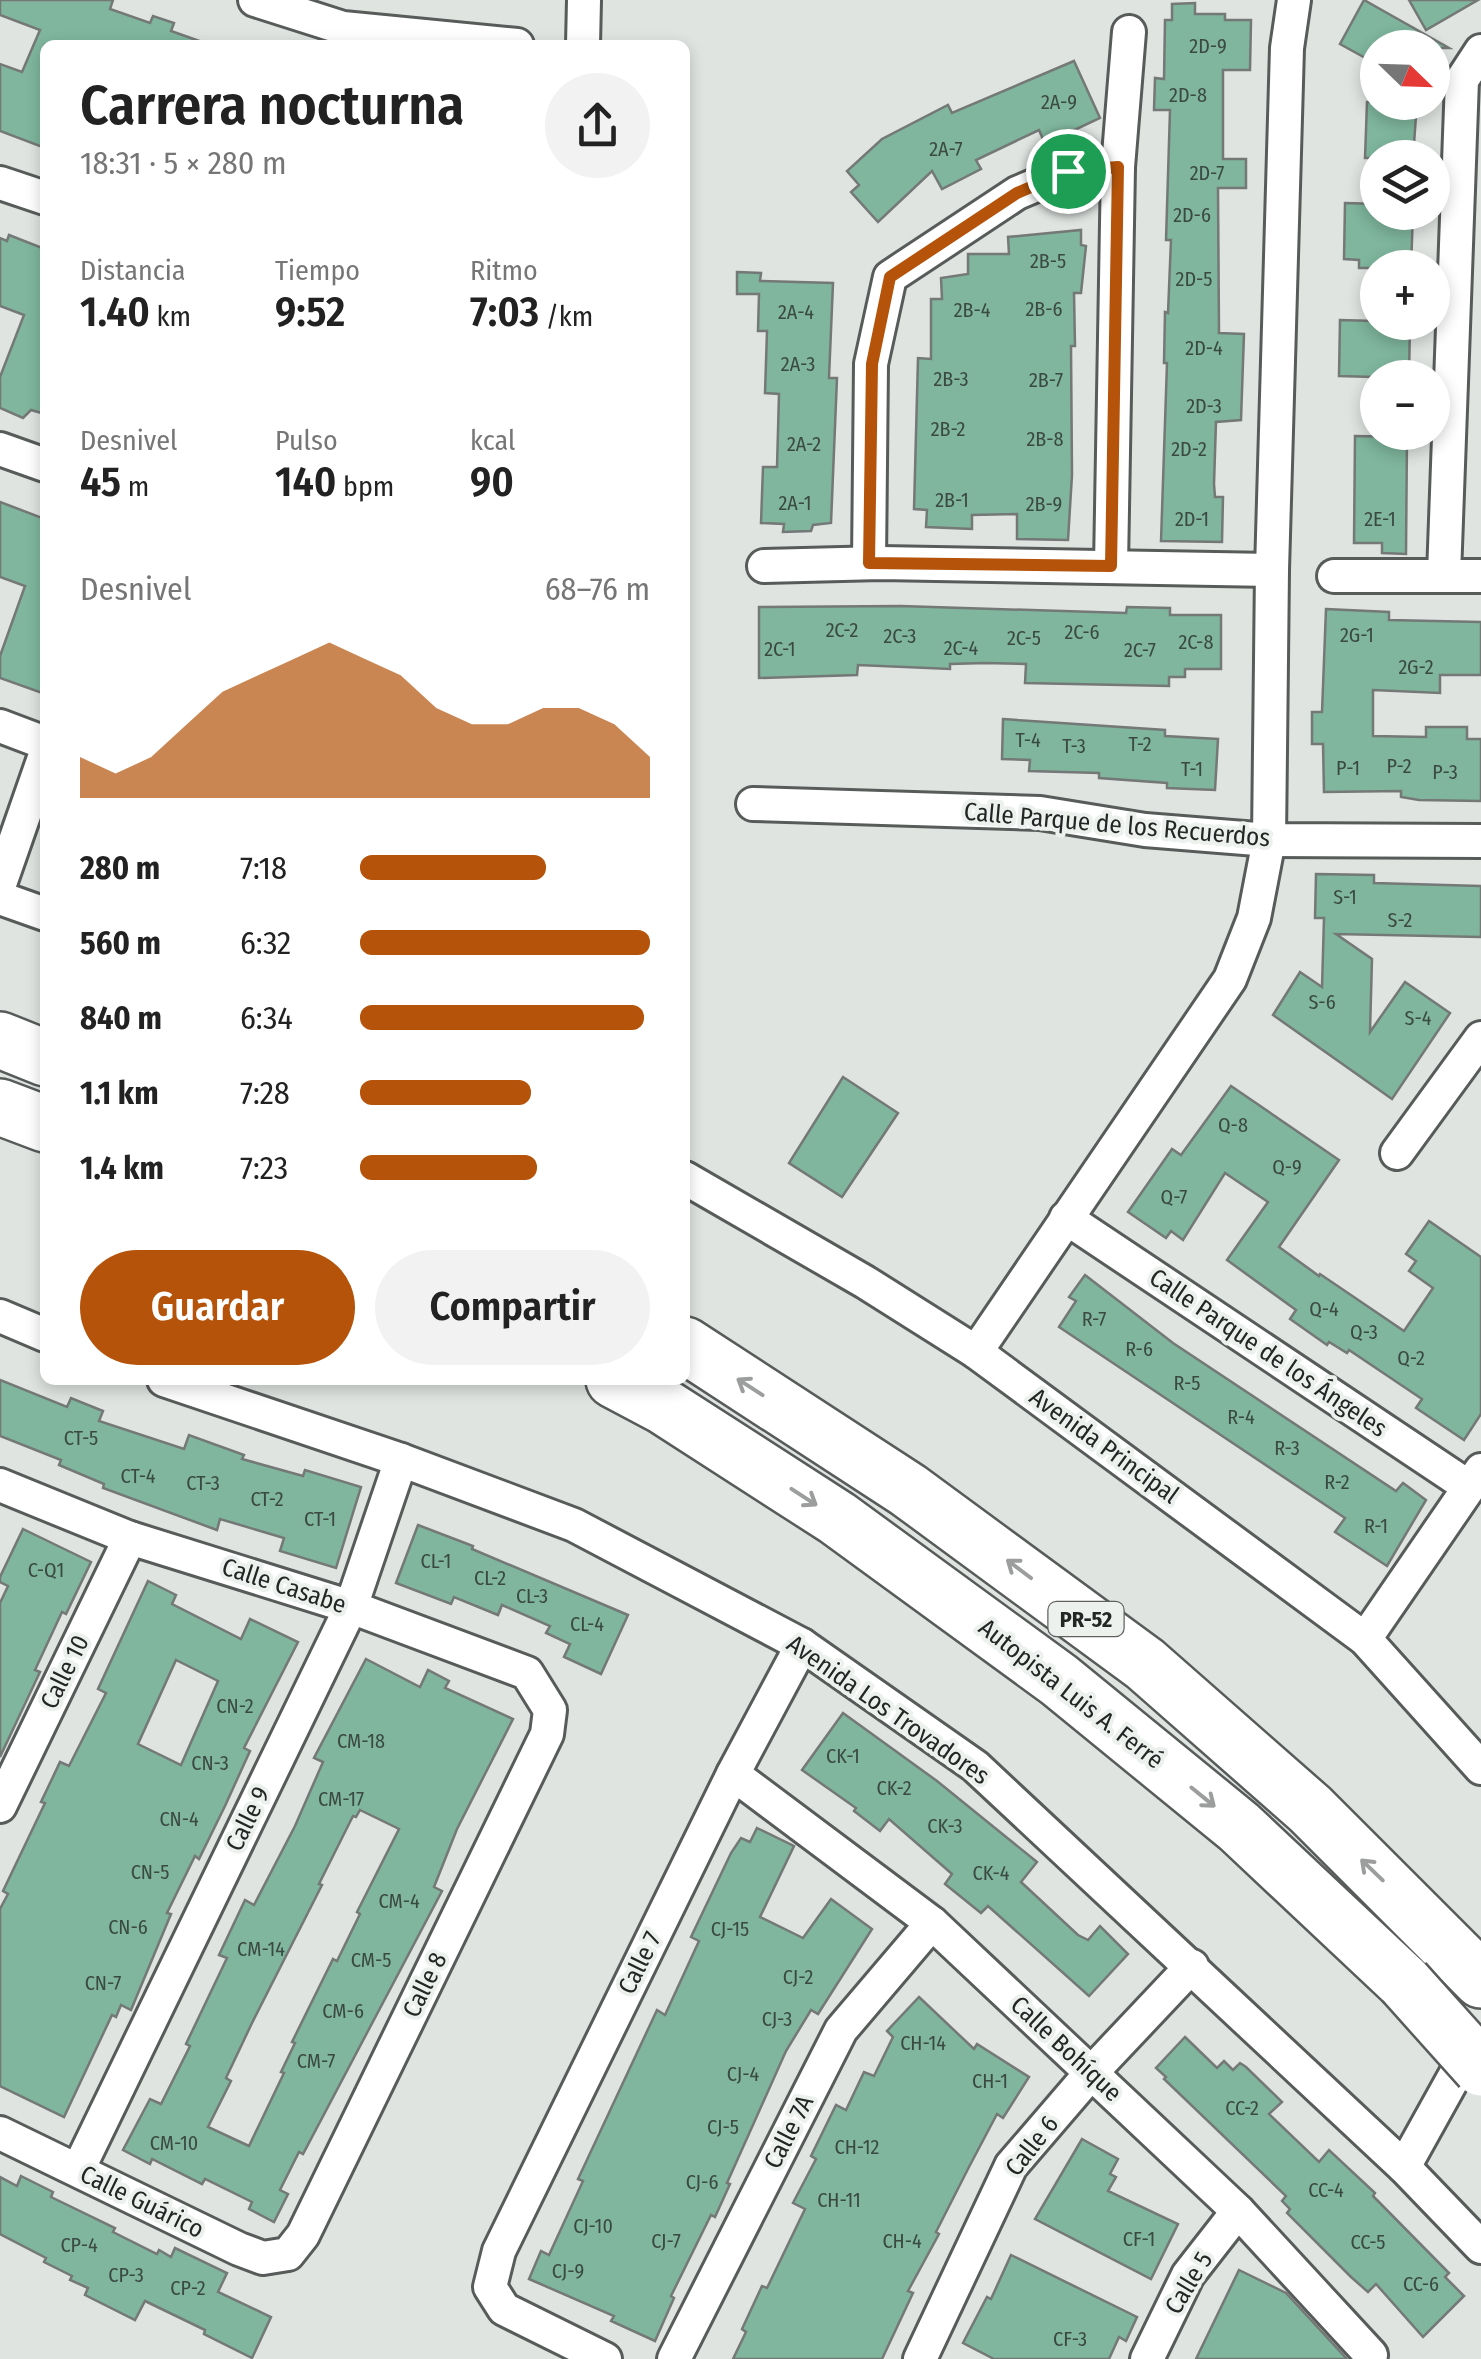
<!DOCTYPE html>
<html lang="es">
<head>
<meta charset="utf-8">
<style>
	:root { --surface:#fff; --page:#f2f2f2; --text:#222; --muted:#767676; --accent:#b45309 }
	body { margin:0; font-family:"Fira Sans Condensed",sans-serif; background:var(--page); color:var(--text); height:100vh; display:flex; flex-direction:column; font-size:38px; white-space:nowrap }
	* { box-sizing:border-box; margin:0 }
	p { font-size:32px; color:var(--muted) }
	.icon { flex:none; width:55px; height:55px; fill:none; stroke:currentColor; stroke-width:2; stroke-linecap:round; stroke-linejoin:round }
	.map { position:relative; flex:1; overflow:hidden }
	.side { position:absolute; left:40px; top:40px; width:650px; height:1345px; display:flex; flex-direction:column; background:var(--surface); border-radius:15px; box-shadow:0 5px 15px #0003 }
	.side>* { flex:none }
	.needle { width:65px; rotate:113deg }
	.fabs { position:absolute; left:1360px; top:30px; display:grid; gap:20px }
	.fabs a { display:grid; place-items:center; width:90px; height:90px; border-radius:50%; background:var(--surface); box-shadow:0 5px 15px #0003; font-size:50px }
	.pin { position:absolute; display:grid; place-items:center; width:85px; height:85px; color:#fff; margin:-42px; border:5px solid #fff; border-radius:50%; box-shadow:0 2px 10px #0007 }
	.round { display:grid; place-items:center; flex:none; width:105px; height:105px; border-radius:52px; background:var(--page) }
	.headline { display:flex; align-items:center; justify-content:space-between; height:170px; padding:0 40px }
	h1 { font-size:55px; font-weight:600; line-height:75px }
	.metrics { display:grid; grid-template-columns:repeat(3,1fr); gap:15px; height:170px; padding:10px 40px }
	.metrics div { display:grid; align-content:center }
	.metrics b { font-size:42px; font-weight:600 }
	.metrics small { font-size:28px; font-weight:400 }
	.metrics p { font-size:28px }
	.chart { height:280px; padding:20px 40px }
	.chart p { display:flex; justify-content:space-between }
	.chart svg { width:100%; height:180px; margin-top:10px; fill:var(--accent); opacity:.7 }
	.action { display:flex; gap:20px; margin-top:auto; padding:20px 40px }
	.action a { flex:1; height:115px; border-radius:60px; background:var(--accent); color:#fff; font-size:40px; font-weight:600; line-height:115px; text-align:center }
	.action a+a { background:var(--page); color:var(--text) }
	ul { padding:0 40px; list-style:none; font-size:32px }
	li { display:grid; grid-template-columns:160px 120px 1fr; align-items:center; height:75px }
	li i { height:25px; border-radius:12px; background:var(--accent) }
	.map>svg:first-child { display:block }
	.building { fill:#7fb69d; stroke:#747876; stroke-width:2.5; fill-rule:evenodd }
	.lines { fill:none; stroke-linecap:round; stroke-linejoin:round }
	.minor-casing { stroke:#575b59; stroke-width:38 }
	.motorway-casing { stroke:#575b59; stroke-width:60 }
	.minor { stroke:#fff; stroke-width:32 }
	.motorway { stroke:#fff; stroke-width:55 }
	.motorway-bridge-casing { stroke:#575b59; stroke-width:60; stroke-linecap:butt }
	.motorway-bridge { stroke:#fff; stroke-width:55 }
	.oneway { stroke:#9c9d9d }
	.route-casing { stroke:#fff; stroke-width:20 }
	.route { stroke:#b45309; stroke-width:12 }
	.labels { text-anchor:middle; dominant-baseline:central; stroke-width:8; stroke-linejoin:round; paint-order:stroke }
	.number-label { font-size:20px; fill:#3b4943 }
	.shield { fill:#ecf1ee; stroke:#606261; stroke-width:2.5 }
	.shield-label { font-size:22px; font-weight:bold; fill:#242525 }
	.street-label { font-size:25px; fill:#242525; stroke:#ecf1ee }
</style>
</head>
<body>
<div class="map">
<svg width="1481" height="2359" viewBox="0 0 1481 2359">
	<rect width="100%" height="100%" fill="#dfe4e1"/>
	<!-- building -->
	<g class="building">
		<polygon points="0,0 113,0 110,9 150,23 153,16 174,23 171,31 202,42 202,45 45,45 45,148 0,131 0,64 22,72 40,30 0,15"/>
		<polygon points="1364,0 1449,48 1378,48 1378,65 1340,44"/>
		<polygon points="1409,0 1478,0 1426,30"/>
		<polygon points="1195,3 1195,14 1225,14 1225,20 1251,20 1250,70 1223,70 1223,159 1246,159 1246,188 1218,188 1219,333 1244,334 1241,420 1216,422 1214,484 1215,497 1223,497 1222,542 1161,541 1167,363 1164,363 1165,312 1168,313 1171,240 1166,240 1170,110 1154,110 1155,78 1164,79 1165,20 1172,20 1172,4"/>
		<polygon points="1074,61 1100,118 1045,144 1039,130 976,160 981,169 942,189 932,171 878,222 851,192 859,185 847,171 882,139 948,105 952,113"/>
		<polygon points="1367,102 1417,102 1413,158 1365,158"/>
		<polygon points="1345,203 1378,204 1378,212 1413,212 1411,268 1359,268 1359,260 1344,259"/>
		<polygon points="1081,230 1081,245 1086,246 1081,293 1074,293 1075,346 1071,346 1072,475 1068,540 1017,539 1017,514 972,515 972,529 926,527 927,510 914,509 918,358 931,359 931,299 942,299 941,278 968,274 968,254 1009,254 1008,237"/>
		<polygon points="9,235 45,249 45,414 31,410 23,418 0,408 0,377 24,315 0,306 0,238 7,241"/>
		<polygon points="737,272 761,273 760,281 833,283 829,378 837,378 831,523 813,525 811,531 783,532 784,524 761,523 763,467 777,467 779,394 765,393 767,331 758,331 759,294 737,294"/>
		<polygon points="1340,320 1410,322 1409,378 1339,376"/>
		<polygon points="1355,436 1407,437 1406,554 1382,553 1382,543 1354,543"/>
		<polygon points="0,502 45,519 45,694 0,678 0,656 25,586 0,577"/>
		<polygon points="901,606 1126,613 1127,607 1170,608 1170,615 1221,615 1221,669 1185,669 1185,677 1169,677 1169,686 1025,683 1026,664 985,663 950,664 950,669 858,665 857,675 759,678 759,607"/>
		<polygon points="1326,609 1389,612 1389,620 1481,622 1481,675 1440,675 1440,693 1373,690 1373,736 1426,737 1426,727 1467,727 1467,739 1481,739 1481,801 1419,800 1401,797 1401,791 1324,792 1323,744 1312,744 1312,712 1322,712"/>
		<polygon points="1003,719 1165,730 1165,736 1218,739 1215,790 1167,788 1167,783 1099,778 1099,773 1029,771 1030,760 1002,759"/>
		<polygon points="1316,874 1374,875 1374,883 1481,886 1481,937 1336,934 1372,959 1370,1032 1405,982 1450,1013 1392,1099 1273,1015 1300,972 1322,987 1324,918 1315,918"/>
		<polygon points="843,1077 898,1113 842,1197 789,1163"/>
		<polygon points="1231,1086 1339,1160 1279,1247 1319,1276 1320,1274 1404,1331 1433,1288 1409,1271 1416,1261 1406,1254 1429,1221 1481,1257 1481,1414 1464,1440 1416,1408 1422,1399 1349,1350 1347,1353 1329,1342 1327,1345 1290,1319 1296,1310 1227,1260 1268,1202 1225,1173 1183,1240 1171,1231 1166,1238 1128,1212 1172,1149 1181,1155"/>
		<polygon points="1085,1275 1173,1343 1396,1491 1403,1483 1426,1500 1387,1566 1335,1532 1345,1518 1059,1327 1076,1301 1069,1297"/>
		<polygon points="0,1380 67,1407 71,1398 103,1411 99,1421 184,1449 189,1435 244,1455 242,1459 303,1476 305,1470 361,1487 336,1568 280,1551 284,1538 220,1519 217,1530 103,1488 104,1484 59,1465 61,1460 0,1436"/>
		<polygon points="418,1525 473,1546 472,1549 628,1615 601,1674 564,1657 570,1644 546,1633 550,1626 502,1605 498,1615 454,1597 451,1604 396,1583"/>
		<polygon points="23,1529 91,1562 66,1614 62,1612 35,1670 40,1672 0,1757 0,1603 8,1586 0,1582 0,1577"/>
		<path d="M148 1581 176 1595 172 1604 241 1639 250 1619 298 1642 244 1748 250 1751 225 1806 199 1859 195 1856 167 1913 171 1914 131 2010 121 2005 116 2017 112 2015 64 2117 0 2086V1909L8 1894 3 1891 45 1803 41 1802 60 1762 69 1766 106 1693 98 1689ZM176 1660 218 1681 181 1765 138 1744Z"/>
		<path d="M366 1659 420 1687 428 1670 449 1681 445 1688 513 1719 457 1829 434 1887 442 1891 303 2154 299 2152 280 2190 288 2194 274 2222 249 2209 252 2202 205 2179 202 2184 152 2159 150 2164 123 2150 150 2099 161 2104 190 2046 186 2044 227 1958 219 1955 245 1900 254 1905 295 1826 323 1762 314 1758ZM360 1810 399 1829 357 1912 360 1914 337 1961 333 1959 292 2042 295 2043 281 2072 284 2073 249 2146 208 2127 231 2081 226 2078 252 2023 322 1885 319 1884 353 1816 356 1817Z"/>
		<polygon points="843,1713 937,1781 1037,1862 1021,1882 1078,1935 1088,1940 1100,1926 1128,1954 1089,1996 988,1906 981,1913 945,1884 952,1874 889,1819 880,1831 854,1811 856,1808 802,1770"/>
		<polygon points="757,1828 794,1846 760,1917 803,1938 831,1899 872,1929 818,2014 811,2010 786,2051 727,2183 730,2184 715,2217 711,2215 671,2296 674,2298 655,2341 611,2321 614,2316 529,2279 541,2251 549,2255 583,2181 578,2179 657,2010 665,2015 699,1941 691,1937 731,1853 741,1838 750,1842"/>
		<polygon points="919,1997 974,2049 977,2044 1029,2077 1003,2118 997,2114 969,2167 936,2232 939,2234 908,2291 913,2293 882,2359 733,2359 746,2332 742,2329 762,2286 767,2288 805,2209 793,2203 816,2159 811,2156 836,2105 846,2110 864,2072 874,2076 893,2037 887,2031"/>
		<polygon points="1185,2037 1217,2068 1224,2061 1233,2070 1240,2063 1246,2067 1282,2102 1269,2114 1319,2162 1329,2150 1375,2193 1373,2196 1449,2273 1445,2277 1464,2296 1423,2337 1376,2284 1368,2292 1351,2277 1287,2213 1290,2209 1282,2201 1286,2196 1164,2079 1166,2077 1156,2068"/>
		<polygon points="1082,2139 1118,2159 1110,2174 1116,2177 1108,2191 1178,2224 1151,2279 1035,2219"/>
		<polygon points="21,2176 53,2192 51,2197 115,2228 113,2232 157,2254 159,2250 171,2257 175,2248 227,2273 218,2292 271,2317 252,2358 204,2334 205,2330 145,2301 135,2320 85,2295 88,2288 70,2280 72,2276 44,2262 46,2258 0,2234 0,2177 17,2186"/>
		<polygon points="1011,2255 1137,2317 1126,2341 1119,2337 1109,2359 994,2359 963,2343 987,2297 991,2299"/>
		<polygon points="1239,2270 1286,2293 1347,2359 1196,2359"/>
	</g>
	<g class="lines">
		<defs>
			<g id="minor">
				<polyline points="255,0 343,28 517,45"/>
				<polyline points="583,45 584,0"/>
				<polyline points="0,183 45,198"/>
				<polyline points="0,449 45,465"/>
				<polyline points="869,563 871,364 890,277 1017,193 1069,171 1118,167"/>
				<polyline points="764,566 881,563 1272,570"/>
				<polyline points="1111,566 1118,167 1129,32"/>
				<polyline points="1444,575 1462,80 1481,51"/>
				<polyline points="1334,576 1481,576"/>
				<polyline points="0,726 45,743"/>
				<polyline points="753,804 1040,813 1145,830 1269,840 1481,841"/>
				<polyline points="0,884 45,755"/>
				<polyline points="0,898 45,914"/>
				<polyline points="1397,1153 1481,1038"/>
				<polyline points="685,1178 865,1282 976,1352 1365,1639 1481,1768"/>
				<polyline points="1066,1218 1469,1487"/>
				<polyline points="0,1316 45,1335"/>
				<polyline points="976,1352 1230,979 1254,918 1269,840 1272,570 1287,48 1294,0"/>
				<polyline points="164,1380 401,1460 574,1525 802,1645 975,1766 1404,2167 1481,2247"/>
				<polyline points="0,1485 130,1538 351,1607 527,1673 550,1710 547,1734 303,2235 288,2254 263,2258 239,2249 0,2133"/>
				<polyline points="1365,1639 1481,1470"/>
				<polyline points="733,1774 932,1923 1238,2211 1371,2355 1369,2359"/>
				<polyline points="0,1806 130,1538"/>
				<polyline points="1404,2167 1474,2041"/>
				<polyline points="78,2170 351,1607 401,1460"/>
				<polyline points="605,2359 504,2309 490,2287 499,2251 733,1774 802,1645"/>
				<polyline points="674,2359 841,2030 932,1923"/>
				<polyline points="920,2359 1011,2166 1091,2073 1192,1966"/>
				<polyline points="1147,2359 1188,2275 1238,2211"/>
			</g>
			<g id="motorway">
				<polyline points="0,1040 45,1058"/>
				<polyline points="0,1107 45,1124"/>
				<polyline points="685,1345 908,1490 1145,1664 1310,1809 1481,1980"/>
				<polyline points="614,1380 663,1406 837,1518 1059,1680 1239,1827 1404,1982"/>
			</g>
		</defs>
		<!-- minor casing -->
		<use href="#minor" class="minor-casing"/>
		<!-- motorway casing -->
		<use href="#motorway" class="motorway-casing"/>
		<!-- minor -->
		<use href="#minor" class="minor"/>
		<!-- motorway -->
		<use href="#motorway" class="motorway"/>
		<defs>
			<polyline id="motorway-bridge" points="1404,1982 1481,2068"/>
		</defs>
		<!-- motorway-bridge casing -->
		<use href="#motorway-bridge" class="motorway-bridge-casing"/>
		<!-- motorway-bridge -->
		<use href="#motorway-bridge" class="motorway-bridge"/>
	</g>
	<!-- one-way arrows -->
	<defs><path id="oneway-shaft" d="M-6 0H5M1.5-3L5.5 0L1.5 3" fill="none" stroke-width="1.6" stroke-linecap="round" stroke-linejoin="round" transform="scale(2.5)"/></defs>
	<g class="oneway">
		<use href="#oneway-shaft" transform="translate(750 1387) rotate(-147)"/>
		<use href="#oneway-shaft" transform="translate(804 1497) rotate(33)"/>
		<use href="#oneway-shaft" transform="translate(1019 1569) rotate(-143)"/>
		<use href="#oneway-shaft" transform="translate(1203 1797) rotate(39)"/>
		<use href="#oneway-shaft" transform="translate(1372 1870) rotate(-136)"/>
	</g>
	<g class="lines">
		<defs>
			<polygon id="route" points="1118,167 1111,566 869,563 872,364 890,277 1017,193 1068,171"/>
		</defs>
		<!-- route casing -->
		<use href="#route" class="route-casing"/>
		<!-- route -->
		<use href="#route" class="route"/>
	</g>
	<g class="labels">
		<!-- number labels -->
		<g class="number-label">
			<text x="1208" y="46">2D-9</text>
			<text x="1188" y="95">2D-8</text>
			<text x="1059" y="102">2A-9</text>
			<text x="946" y="149">2A-7</text>
			<text x="1207" y="173">2D-7</text>
			<text x="1192" y="215">2D-6</text>
			<text x="1048" y="261">2B-5</text>
			<text x="1194" y="279">2D-5</text>
			<text x="1044" y="309">2B-6</text>
			<text x="972" y="310">2B-4</text>
			<text x="796" y="312">2A-4</text>
			<text x="1204" y="348">2D-4</text>
			<text x="798" y="364">2A-3</text>
			<text x="951" y="379">2B-3</text>
			<text x="1046" y="380">2B-7</text>
			<text x="1204" y="406">2D-3</text>
			<text x="948" y="429">2B-2</text>
			<text x="1045" y="439">2B-8</text>
			<text x="804" y="444">2A-2</text>
			<text x="1189" y="449">2D-2</text>
			<text x="952" y="500">2B-1</text>
			<text x="795" y="503">2A-1</text>
			<text x="1044" y="504">2B-9</text>
			<text x="1192" y="519">2D-1</text>
			<text x="1380" y="519">2E-1</text>
			<text x="842" y="630">2C-2</text>
			<text x="1082" y="632">2C-6</text>
			<text x="1357" y="635">2G-1</text>
			<text x="900" y="636">2C-3</text>
			<text x="1024" y="638">2C-5</text>
			<text x="1196" y="642">2C-8</text>
			<text x="961" y="648">2C-4</text>
			<text x="780" y="649">2C-1</text>
			<text x="1140" y="650">2C-7</text>
			<text x="1416" y="667">2G-2</text>
			<text x="1028" y="740">T-4</text>
			<text x="1140" y="744">T-2</text>
			<text x="1074" y="746">T-3</text>
			<text x="1399" y="766">P-2</text>
			<text x="1348" y="768">P-1</text>
			<text x="1192" y="769">T-1</text>
			<text x="1445" y="772">P-3</text>
			<text x="1345" y="897">S-1</text>
			<text x="1400" y="920">S-2</text>
			<text x="1322" y="1002">S-6</text>
			<text x="1418" y="1018">S-4</text>
			<text x="1233" y="1125">Q-8</text>
			<text x="1287" y="1167">Q-9</text>
			<text x="1174" y="1197">Q-7</text>
			<text x="1324" y="1309">Q-4</text>
			<text x="1094" y="1319">R-7</text>
			<text x="1364" y="1332">Q-3</text>
			<text x="1139" y="1349">R-6</text>
			<text x="1411" y="1358">Q-2</text>
			<text x="1187" y="1383">R-5</text>
			<text x="1241" y="1417">R-4</text>
			<text x="81" y="1438">CT-5</text>
			<text x="1287" y="1448">R-3</text>
			<text x="138" y="1476">CT-4</text>
			<text x="1337" y="1482">R-2</text>
			<text x="203" y="1483">CT-3</text>
			<text x="267" y="1499">CT-2</text>
			<text x="320" y="1519">CT-1</text>
			<text x="1376" y="1526">R-1</text>
			<text x="436" y="1561">CL-1</text>
			<text x="46" y="1570">C-Q1</text>
			<text x="490" y="1578">CL-2</text>
			<text x="532" y="1596">CL-3</text>
			<text x="587" y="1624">CL-4</text>
			<text x="235" y="1706">CN-2</text>
			<text x="361" y="1741">CM-18</text>
			<text x="843" y="1756">CK-1</text>
			<text x="210" y="1763">CN-3</text>
			<text x="894" y="1788">CK-2</text>
			<text x="341" y="1799">CM-17</text>
			<text x="179" y="1819">CN-4</text>
			<text x="945" y="1826">CK-3</text>
			<text x="150" y="1872">CN-5</text>
			<text x="991" y="1873">CK-4</text>
			<text x="399" y="1901">CM-4</text>
			<text x="128" y="1927">CN-6</text>
			<text x="730" y="1929">CJ-15</text>
			<text x="261" y="1949">CM-14</text>
			<text x="371" y="1960">CM-5</text>
			<text x="798" y="1977">CJ-2</text>
			<text x="103" y="1983">CN-7</text>
			<text x="343" y="2011">CM-6</text>
			<text x="777" y="2019">CJ-3</text>
			<text x="923" y="2043">CH-14</text>
			<text x="316" y="2061">CM-7</text>
			<text x="743" y="2074">CJ-4</text>
			<text x="990" y="2081">CH-1</text>
			<text x="1242" y="2108">CC-2</text>
			<text x="723" y="2127">CJ-5</text>
			<text x="174" y="2143">CM-10</text>
			<text x="857" y="2147">CH-12</text>
			<text x="702" y="2182">CJ-6</text>
			<text x="1326" y="2190">CC-4</text>
			<text x="839" y="2200">CH-11</text>
			<text x="593" y="2226">CJ-10</text>
			<text x="1139" y="2239">CF-1</text>
			<text x="666" y="2241">CJ-7</text>
			<text x="902" y="2241">CH-4</text>
			<text x="1368" y="2242">CC-5</text>
			<text x="79" y="2245">CP-4</text>
			<text x="568" y="2271">CJ-9</text>
			<text x="126" y="2275">CP-3</text>
			<text x="1421" y="2284">CC-6</text>
			<text x="188" y="2288">CP-2</text>
			<text x="1070" y="2339">CF-3</text>
		</g>
		<!-- shield labels -->
		<rect class="shield" x="1048.5" y="1602" width="75" height="34" rx="8"/>
		<g class="shield-label">
			<text x="1086" y="1619">PR-52</text>
		</g>
		<!-- street labels -->
		<g class="street-label">
			<text transform="translate(1117 825) rotate(5)">Calle Parque de los Recuerdos</text>
			<text transform="translate(1268 1353) rotate(34)">Calle Parque de los Ángeles</text>
			<text transform="translate(1104 1446) rotate(36)">Avenida Principal</text>
			<text transform="translate(284 1586) rotate(18)">Calle Casabe</text>
			<text transform="translate(65 1672) rotate(-64)">Calle 10</text>
			<text transform="translate(1071 1694) rotate(38)">Autopista Luis A. Ferré</text>
			<text transform="translate(888 1710) rotate(35)">Avenida Los Trovadores</text>
			<text transform="translate(248 1819) rotate(-64)">Calle 9</text>
			<text transform="translate(640 1963) rotate(-64)">Calle 7</text>
			<text transform="translate(425 1985) rotate(-64)">Calle 8</text>
			<text transform="translate(1066 2049) rotate(43)">Calle Bohíque</text>
			<text transform="translate(789 2132) rotate(-63)">Calle 7A</text>
			<text transform="translate(1032 2146) rotate(-52)">Calle 6</text>
			<text transform="translate(142 2202) rotate(26)">Calle Guárico</text>
			<text transform="translate(1189 2283) rotate(-59)">Calle 5</text>
		</g>
	</g>
</svg>
<div class="fabs">
<a><svg class="needle" viewBox="-14 -14 28 28"><path d="M0-13l5 13h-10z" fill="#e53935"/><path d="M0 13l5-13h-10z" fill="#767676"/></svg></a>
<a><svg class="icon" aria-label="layers" viewBox="0 0 24 24"><path d="M12 4l9 5-9 5-9-5zM3 14l9 5 9-5"/></svg></a>
<a>+</a>
<a>−</a>
</div>
<div class="pin" style="left:1068px;top:171px;background:#1e9e55"><svg class="icon" aria-label="arrive" viewBox="0 0 24 24"><path d="M6 21V4h12l-3 4 3 4H6"/></svg></div>
<section class="side">
<div class="headline"><div><h1>Carrera nocturna</h1><p>18:31 · 5 × 280 m</p></div><a class="round"><svg class="icon" aria-label="share" viewBox="0 0 24 24"><path d="M12 15V3M7 8l5-5 5 5M5 13v7h14v-7"/></svg></a></div>
<div class="metrics">
<div><p>Distancia</p><b>1.40<small> km</small></b></div>
<div><p>Tiempo</p><b>9:52</b></div>
<div><p>Ritmo</p><b>7:03<small> /km</small></b></div>
</div>
<div class="metrics">
<div><p>Desnivel</p><b>45<small> m</small></b></div>
<div><p>Pulso</p><b>140<small> bpm</small></b></div>
<div><p>kcal</p><b>90</b></div>
</div>
<div class="chart"><p><span>Desnivel</span>68–76 m</p>
<svg viewBox="0 0 160 44" preserveAspectRatio="none"><path d="M0 44V34L10 38L20 34L30 26L40 18L50 14L60 10L70 6L80 10L90 14L100 22L110 26L120 26L130 22L140 22L150 26L160 34V44z"/></svg>
</div>
<ul>
<li><b>280 m</b>7:18<i style="width:64%"></i></li>
<li><b>560 m</b>6:32<i style="width:100%"></i></li>
<li><b>840 m</b>6:34<i style="width:98%"></i></li>
<li><b>1.1 km</b>7:28<i style="width:59%"></i></li>
<li><b>1.4 km</b>7:23<i style="width:61%"></i></li>
</ul>
<div class="action"><a>Guardar</a><a>Compartir</a></div>
</section>
</div>
</body>
</html>
